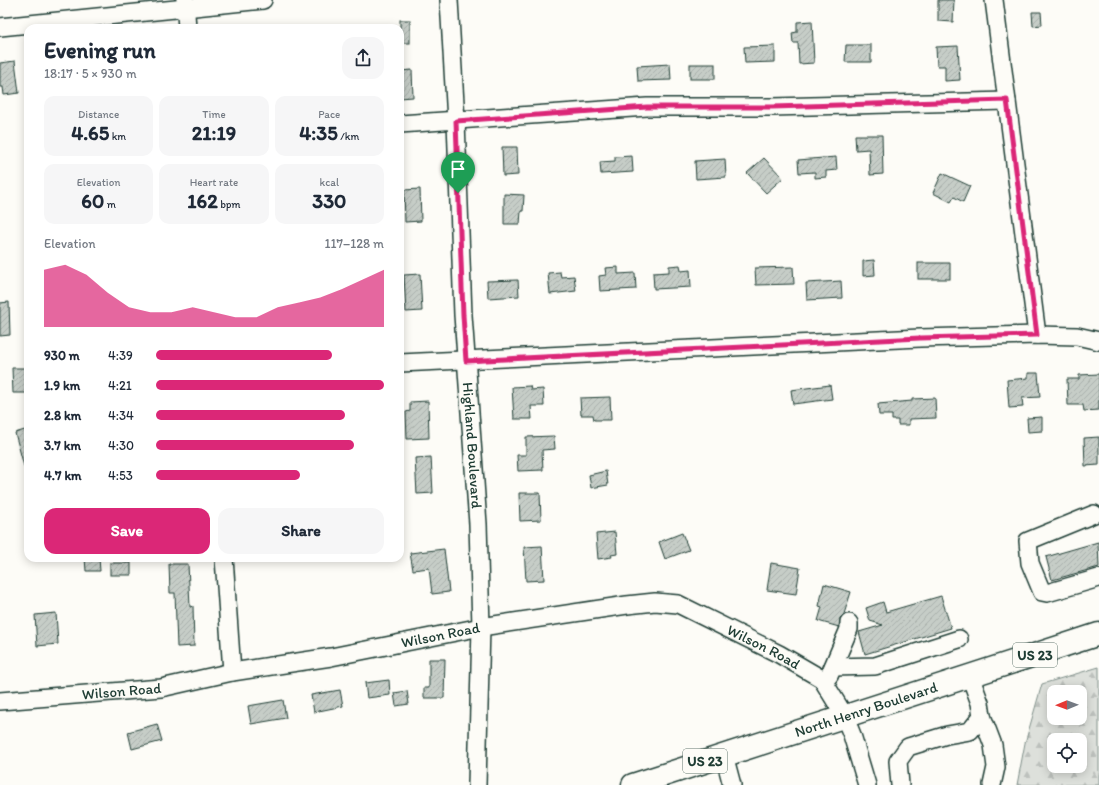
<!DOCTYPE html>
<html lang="en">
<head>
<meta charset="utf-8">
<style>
	:root { --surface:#fff; --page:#f6f6f7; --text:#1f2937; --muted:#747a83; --accent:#db2777 }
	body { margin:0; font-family:Itim,sans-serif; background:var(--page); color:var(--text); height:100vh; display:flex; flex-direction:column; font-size:15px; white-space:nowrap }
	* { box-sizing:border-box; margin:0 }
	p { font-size:13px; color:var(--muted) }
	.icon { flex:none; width:22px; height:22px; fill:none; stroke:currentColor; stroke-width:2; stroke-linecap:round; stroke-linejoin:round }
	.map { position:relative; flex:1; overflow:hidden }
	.drawer { position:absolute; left:24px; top:24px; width:380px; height:538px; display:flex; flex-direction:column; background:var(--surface); border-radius:12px; box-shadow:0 2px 10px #0003 }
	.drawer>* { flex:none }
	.needle { width:26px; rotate:269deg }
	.buttons { position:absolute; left:1047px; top:685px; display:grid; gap:8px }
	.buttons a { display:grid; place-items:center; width:40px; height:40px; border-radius:8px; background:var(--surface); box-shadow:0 2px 10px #0003; font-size:20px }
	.pin { position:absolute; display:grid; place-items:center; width:34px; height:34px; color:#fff; margin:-41px -17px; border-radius:50% 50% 50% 0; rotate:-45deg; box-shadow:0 0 4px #0007 }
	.pin .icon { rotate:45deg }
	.round { display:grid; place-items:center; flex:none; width:42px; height:42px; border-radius:12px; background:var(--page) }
	.headline { display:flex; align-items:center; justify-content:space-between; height:68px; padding:0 20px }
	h1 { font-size:22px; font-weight:700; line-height:30px }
	.metrics { display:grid; grid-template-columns:repeat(3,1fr); gap:6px; height:68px; padding:4px 20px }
	.metrics div { display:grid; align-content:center; border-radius:10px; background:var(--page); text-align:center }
	.metrics b { font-size:20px; font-weight:700 }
	.metrics small { font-size:11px; font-weight:400 }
	.metrics p { font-size:11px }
	.chart { height:112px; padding:8px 20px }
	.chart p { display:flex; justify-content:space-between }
	.chart svg { width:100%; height:72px; margin-top:4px; fill:var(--accent); opacity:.7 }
	.button { display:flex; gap:8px; margin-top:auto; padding:8px 20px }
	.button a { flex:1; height:46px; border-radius:12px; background:var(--accent); color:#fff; font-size:16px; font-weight:700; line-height:46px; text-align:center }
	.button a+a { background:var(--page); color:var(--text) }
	ul { padding:0 20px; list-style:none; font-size:13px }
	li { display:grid; grid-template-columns:64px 48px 1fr; align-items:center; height:30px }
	li i { height:10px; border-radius:5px; background:var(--accent) }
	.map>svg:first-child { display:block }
	.forest { fill:url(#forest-firs); stroke:#7e8e88; fill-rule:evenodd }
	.building { fill:url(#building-hatch); stroke:#1f3d34 }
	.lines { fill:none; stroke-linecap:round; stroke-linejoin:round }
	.minor-casing { stroke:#1f3d34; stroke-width:20 }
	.major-casing { stroke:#1f3d34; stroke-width:25 }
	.minor { stroke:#fdfcf7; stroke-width:17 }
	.major { stroke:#fdfcf7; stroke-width:22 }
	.route-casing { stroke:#fff; stroke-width:8 }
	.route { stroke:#db2777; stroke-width:5 }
	.labels { text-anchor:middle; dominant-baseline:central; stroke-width:3; stroke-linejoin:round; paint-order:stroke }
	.shield { fill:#fdfcf7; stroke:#62766e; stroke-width:1 }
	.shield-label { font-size:14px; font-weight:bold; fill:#1f3d34 }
	.street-label { font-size:15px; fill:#1f3d34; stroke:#fdfcf7 }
</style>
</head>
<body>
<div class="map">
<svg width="1099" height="785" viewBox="0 0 1099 785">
	<defs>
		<pattern id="forest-firs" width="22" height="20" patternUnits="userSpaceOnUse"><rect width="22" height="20" fill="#dde0db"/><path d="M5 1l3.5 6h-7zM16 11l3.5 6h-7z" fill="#bdc1bd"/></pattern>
		<pattern id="building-hatch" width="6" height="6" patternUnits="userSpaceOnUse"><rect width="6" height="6" fill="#c6cdc7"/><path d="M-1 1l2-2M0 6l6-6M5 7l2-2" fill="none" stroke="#aab1ac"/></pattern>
	</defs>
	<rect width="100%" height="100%" fill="#fdfcf7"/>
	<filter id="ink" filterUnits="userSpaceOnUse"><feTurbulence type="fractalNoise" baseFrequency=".025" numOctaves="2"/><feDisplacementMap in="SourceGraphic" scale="8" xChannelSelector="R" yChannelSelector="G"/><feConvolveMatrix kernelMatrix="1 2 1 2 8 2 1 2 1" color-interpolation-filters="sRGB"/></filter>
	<g filter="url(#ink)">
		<!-- forest -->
		<path class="forest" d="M1099 667V785H1017L1025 743 1042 684ZM1054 692H1080V718H1054ZM1054 740H1080V766H1054Z"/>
		<!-- building -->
		<g class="building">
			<polygon points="938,0 954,0 953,22 938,21"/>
			<polygon points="1032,12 1041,12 1042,25 1033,26"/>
			<rect x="400" y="20" width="10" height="23"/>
			<polygon points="812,21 814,63 799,64 798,43 793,43 792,33 797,32 797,22"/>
			<polygon points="846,45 871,45 871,62 845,62"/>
			<polygon points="775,46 775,62 745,63 744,47"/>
			<polygon points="958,46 960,80 945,81 945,66 937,66 936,47"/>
			<polygon points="15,61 19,93 4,95 3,87 0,87 0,63"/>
			<polygon points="670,64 671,80 638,81 637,66"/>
			<rect x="690" y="64" width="25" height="15"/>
			<polygon points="412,70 413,97 400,98 400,71"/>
			<polygon points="855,135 882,135 883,174 870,175 869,149 856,150"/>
			<polygon points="502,147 517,147 518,175 503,176"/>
			<polygon points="632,156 633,172 601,174 600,162 615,161 615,157"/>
			<polygon points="836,157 837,170 826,171 826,177 815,178 815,172 799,173 798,160"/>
			<polygon points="764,158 783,178 766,193 747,173"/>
			<polygon points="725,159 726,177 696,179 695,161"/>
			<polygon points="942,173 970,186 963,202 954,197 951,202 933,193"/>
			<polygon points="420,189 421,221 405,222 404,190"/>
			<polygon points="504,194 524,195 523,211 521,211 520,224 504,224"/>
			<polygon points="874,260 875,275 863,276 863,261"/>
			<rect x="918" y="263" width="32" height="16"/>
			<polygon points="680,265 681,271 690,270 691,287 654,289 653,273 669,272 669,266"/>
			<polygon points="618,267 618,274 635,273 636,289 600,291 599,276 606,275 605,268"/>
			<polygon points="793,267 794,284 756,285 755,268"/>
			<polygon points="560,272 561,277 574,276 576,291 550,294 548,273"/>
			<polygon points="420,274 422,311 406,312 404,275"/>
			<polygon points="518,280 519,296 488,298 487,281"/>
			<polygon points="841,281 842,298 807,300 806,283"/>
			<polygon points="9,302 10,335 0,336 0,303"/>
			<polygon points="12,368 27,368 28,393 13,393"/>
			<polygon points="1028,373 1038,373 1040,397 1022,398 1023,407 1009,408 1007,380 1028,378"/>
			<polygon points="1099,374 1099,410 1084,411 1083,405 1068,405 1067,379 1079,379 1079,375"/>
			<polygon points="830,385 832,399 793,404 791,390"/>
			<polygon points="530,386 531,390 543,389 544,406 531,406 532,419 514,419 512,387"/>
			<polygon points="610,397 611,420 594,420 593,415 581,415 580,398"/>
			<polygon points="935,398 936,418 909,419 909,425 898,425 898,420 892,420 892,415 879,415 878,404 912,401 912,399"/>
			<polygon points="428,401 429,438 407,439 406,412 410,411 410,402"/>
			<polygon points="1042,417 1042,431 1028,432 1027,418"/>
			<polygon points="28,429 28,470 25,470 15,433"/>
			<polygon points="554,436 555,449 542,450 543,470 518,471 517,455 526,455 526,437"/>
			<polygon points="1099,437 1099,465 1085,466 1084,438"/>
			<polygon points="431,457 433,493 417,494 415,458"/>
			<polygon points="606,471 608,485 591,488 589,475"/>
			<polygon points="519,493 540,493 541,520 520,521"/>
			<polygon points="615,532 617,554 611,555 612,557 598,559 596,534"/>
			<polygon points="682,533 689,550 665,559 659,542"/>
			<polygon points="1098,542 1099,567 1052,580 1046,557"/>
			<polygon points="542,546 544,580 526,581 524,547"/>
			<polygon points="444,549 449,592 432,594 429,568 413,570 410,553"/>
			<polygon points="85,558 99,558 100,571 86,571"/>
			<rect x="110" y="563" width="21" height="12"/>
			<polygon points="771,563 800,568 796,594 767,590"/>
			<polygon points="169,564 188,564 190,607 193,606 194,646 177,647 175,593 170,593"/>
			<polygon points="824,584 851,592 844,614 840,618 839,627 818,621 822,607 819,606"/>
			<polygon points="941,596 951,628 865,654 859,632 883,625 870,621 866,608 883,602 886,612"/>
			<polygon points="56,613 58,644 37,646 35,615"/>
			<polygon points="429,659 445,659 444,698 424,698 424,688 429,688"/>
			<polygon points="389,680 390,695 367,698 365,683"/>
			<polygon points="340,690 343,706 314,712 311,695"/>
			<polygon points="407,691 409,704 396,706 394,693"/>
			<polygon points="283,700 286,718 251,724 248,706"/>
			<polygon points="157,724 162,741 132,749 128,732"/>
		</g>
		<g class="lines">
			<defs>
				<g id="minor">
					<polyline points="185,0 187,28"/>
					<path id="s1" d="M449 0 456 121 463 315 478 524 481 627 477 785"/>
					<polyline points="994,0 1037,335"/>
					<polyline points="0,27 263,0"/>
					<polyline points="400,124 647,107 772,107 1007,101"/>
					<polyline points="400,363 920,338 1037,335 1077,336 1099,341"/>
					<polyline points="1094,514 1028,541 1030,563 1042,592 1047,593 1099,578"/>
					<polyline points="224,558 232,672"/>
					<polyline points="833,667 875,666 959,639"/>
					<polyline points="829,676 849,629 849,623"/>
					<path id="s2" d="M0 701 161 688 232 672 331 657 481 627 627 605 655 602 678 604 779 654 822 679 844 715 852 735 867 785"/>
					<polyline points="982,716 993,745 996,767 992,785"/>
					<polyline points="724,755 732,785"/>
					<polyline points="900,785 898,761 908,747 947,735 970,731 982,716 980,703 970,676"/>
				</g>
				<g id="major">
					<path id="s3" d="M633 785 1099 634"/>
				</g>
			</defs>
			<!-- minor casing -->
			<use href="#minor" class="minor-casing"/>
			<!-- major casing -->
			<use href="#major" class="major-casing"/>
			<!-- minor -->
			<use href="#minor" class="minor"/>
			<!-- major -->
			<use href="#major" class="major"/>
		</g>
	</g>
	<g class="lines" filter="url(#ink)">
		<defs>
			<polygon id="route" points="1007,100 1037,335 920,338 466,361 463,315 456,121 647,107 772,107"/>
		</defs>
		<!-- route casing -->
		<use href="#route" class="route-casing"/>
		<!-- route -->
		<use href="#route" class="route"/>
	</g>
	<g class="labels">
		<!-- shield labels -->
		<g class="shield">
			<rect x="1013" y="643" width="44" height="24" rx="3"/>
			<rect x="683" y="749" width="44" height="24" rx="3"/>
		</g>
		<g class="shield-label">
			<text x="1035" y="655">US 23</text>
			<text x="705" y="761">US 23</text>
		</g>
		<!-- street labels -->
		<g class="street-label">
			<text stroke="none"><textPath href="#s1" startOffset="446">Highland Boulevard</textPath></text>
			<text stroke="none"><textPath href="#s2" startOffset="446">Wilson Road</textPath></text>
			<text stroke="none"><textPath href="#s2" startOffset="782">Wilson Road</textPath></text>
			<text stroke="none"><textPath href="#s2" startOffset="122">Wilson Road</textPath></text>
			<text stroke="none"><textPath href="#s3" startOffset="245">North Henry Boulevard</textPath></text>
		</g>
	</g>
</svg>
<div class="buttons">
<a><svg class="needle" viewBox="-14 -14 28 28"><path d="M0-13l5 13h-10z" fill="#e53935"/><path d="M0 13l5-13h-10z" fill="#747a83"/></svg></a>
<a><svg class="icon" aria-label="locate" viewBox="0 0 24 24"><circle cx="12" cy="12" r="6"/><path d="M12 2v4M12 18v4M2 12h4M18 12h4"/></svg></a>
</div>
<div class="pin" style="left:458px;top:193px;background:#1e9e55"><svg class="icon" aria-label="arrive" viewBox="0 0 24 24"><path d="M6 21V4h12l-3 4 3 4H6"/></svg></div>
<section class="drawer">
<div class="headline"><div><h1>Evening run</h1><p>18:17 · 5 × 930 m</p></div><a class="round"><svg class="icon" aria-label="share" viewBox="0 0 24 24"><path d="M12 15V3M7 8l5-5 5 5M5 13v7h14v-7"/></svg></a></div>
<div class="metrics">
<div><p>Distance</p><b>4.65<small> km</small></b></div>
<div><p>Time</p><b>21:19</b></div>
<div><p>Pace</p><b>4:35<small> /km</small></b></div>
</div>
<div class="metrics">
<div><p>Elevation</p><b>60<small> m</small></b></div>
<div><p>Heart rate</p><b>162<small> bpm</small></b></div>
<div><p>kcal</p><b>330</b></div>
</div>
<div class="chart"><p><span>Elevation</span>117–128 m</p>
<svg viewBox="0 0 160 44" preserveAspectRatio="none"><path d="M0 44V9L10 6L20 12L30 23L40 32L50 35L60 35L70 32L80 35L90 38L100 38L110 32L120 29L130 26L140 21L150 15L160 9V44z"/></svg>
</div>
<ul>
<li><b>930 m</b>4:39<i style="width:77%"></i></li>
<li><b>1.9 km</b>4:21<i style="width:100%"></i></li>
<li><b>2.8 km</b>4:34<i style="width:83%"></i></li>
<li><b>3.7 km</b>4:30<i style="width:87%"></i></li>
<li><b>4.7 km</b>4:53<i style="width:63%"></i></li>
</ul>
<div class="button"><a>Save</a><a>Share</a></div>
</section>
</div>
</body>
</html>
